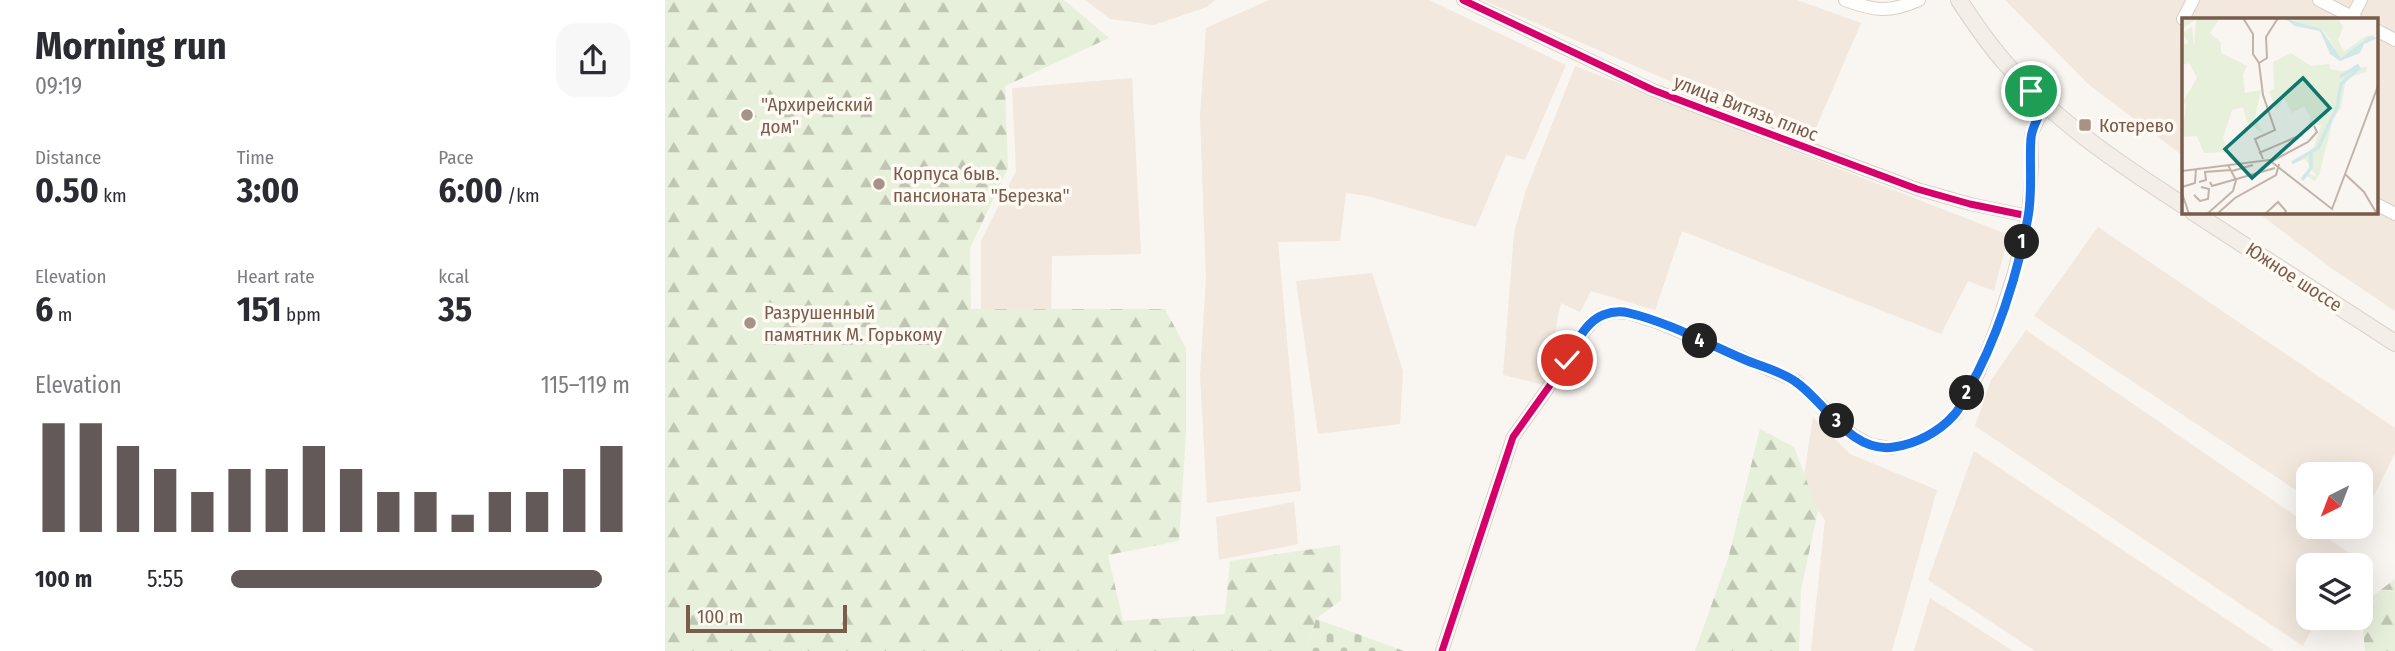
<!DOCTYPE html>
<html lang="en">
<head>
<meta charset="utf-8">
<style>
	:root { --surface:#fff; --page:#f7f7f7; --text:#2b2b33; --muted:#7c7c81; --accent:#625958 }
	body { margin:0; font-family:"Fira Sans Condensed",sans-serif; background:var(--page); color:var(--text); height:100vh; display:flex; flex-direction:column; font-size:26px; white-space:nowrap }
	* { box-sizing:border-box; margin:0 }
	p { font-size:23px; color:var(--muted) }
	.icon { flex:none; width:38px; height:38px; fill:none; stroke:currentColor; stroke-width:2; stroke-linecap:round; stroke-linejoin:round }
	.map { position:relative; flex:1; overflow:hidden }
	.details { display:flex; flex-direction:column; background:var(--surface); width:665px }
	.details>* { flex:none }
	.needle { width:46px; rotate:222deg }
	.controls { position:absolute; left:1631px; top:462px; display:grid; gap:14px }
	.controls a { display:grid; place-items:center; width:77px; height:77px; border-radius:14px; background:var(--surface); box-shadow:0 7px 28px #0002; font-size:35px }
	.scale { position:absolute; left:21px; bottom:18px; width:161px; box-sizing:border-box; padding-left:7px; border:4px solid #7a5c4d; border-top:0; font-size:19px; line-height:24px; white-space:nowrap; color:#7a5c4d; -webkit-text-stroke:5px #fffaf3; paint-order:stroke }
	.pin { position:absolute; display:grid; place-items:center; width:60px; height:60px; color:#fff; margin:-30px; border:4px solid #fff; border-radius:50%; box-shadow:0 2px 7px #0007 }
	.km { position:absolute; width:35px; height:35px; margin:-18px; border-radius:50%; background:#222; color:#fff; font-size:19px; line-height:35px; text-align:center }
	.round { display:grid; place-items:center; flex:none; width:74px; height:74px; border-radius:21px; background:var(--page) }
	.overview { display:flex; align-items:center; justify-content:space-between; height:119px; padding:0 35px }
	h1 { font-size:38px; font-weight:700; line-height:52px }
	.stats { display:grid; grid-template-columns:repeat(3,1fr); gap:10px; height:119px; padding:7px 35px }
	.stats div { display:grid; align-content:center }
	.stats b { font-size:35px; font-weight:700 }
	.stats small { font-size:19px; font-weight:400 }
	.stats p { font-size:19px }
	.chart { height:196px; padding:14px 35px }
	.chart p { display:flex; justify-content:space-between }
	.chart svg { width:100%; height:126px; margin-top:7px; stroke:var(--accent); stroke-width:6 }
	ul { padding:0 35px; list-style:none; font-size:23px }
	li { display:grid; grid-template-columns:112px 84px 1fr; align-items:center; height:52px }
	li i { height:18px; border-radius:9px; background:var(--accent) }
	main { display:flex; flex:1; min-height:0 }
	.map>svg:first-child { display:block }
	.residential { fill:#f2e8de }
	.forest { fill:url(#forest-firs) }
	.cemetery { fill:url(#cemetery-stones) }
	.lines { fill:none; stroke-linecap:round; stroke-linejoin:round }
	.minor-casing { stroke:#d7d1cb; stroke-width:14 }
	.major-casing { stroke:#dad1cc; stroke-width:18 }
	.minor { stroke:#fefefd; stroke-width:12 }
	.major { stroke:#f3eee8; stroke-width:16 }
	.cycleway-casing { stroke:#fffaf3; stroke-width:11 }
	.cycleway { stroke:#d6006c; stroke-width:7 }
	.route-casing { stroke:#fff; stroke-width:14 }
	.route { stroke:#1a73e8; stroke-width:9 }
	.poi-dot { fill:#a69286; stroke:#fffaf3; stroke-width:2.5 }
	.labels { text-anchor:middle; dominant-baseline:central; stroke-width:7; stroke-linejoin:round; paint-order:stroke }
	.poi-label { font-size:19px; fill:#7a5c4d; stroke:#fffaf3; text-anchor:start }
	.street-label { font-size:19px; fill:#7a5c4d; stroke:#fffaf3 }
	.inset-river { fill:none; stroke:#d0e8ea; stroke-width:3.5 }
	.inset-road { fill:none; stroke:#c2b3aa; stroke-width:2 }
	.view { fill:#0f766e; fill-opacity:0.15; stroke:#0f766e; stroke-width:3.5 }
	.inset-edge { fill:none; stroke:#7a5c4d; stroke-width:3.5 }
</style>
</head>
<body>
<main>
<section class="details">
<div class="overview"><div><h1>Morning run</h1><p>09:19</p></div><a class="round"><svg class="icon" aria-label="share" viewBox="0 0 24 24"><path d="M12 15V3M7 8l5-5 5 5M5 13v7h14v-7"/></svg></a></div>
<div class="stats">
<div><p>Distance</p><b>0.50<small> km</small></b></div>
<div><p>Time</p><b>3:00</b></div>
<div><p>Pace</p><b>6:00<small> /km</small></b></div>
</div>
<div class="stats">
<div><p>Elevation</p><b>6<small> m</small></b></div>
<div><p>Heart rate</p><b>151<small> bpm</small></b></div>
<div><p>kcal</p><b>35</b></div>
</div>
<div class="chart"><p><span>Elevation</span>115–119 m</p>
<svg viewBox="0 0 160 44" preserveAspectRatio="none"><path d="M5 44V6M15 44V6M25 44V14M35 44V22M45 44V30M55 44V22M65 44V22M75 44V14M85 44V22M95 44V30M105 44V30M115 44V38M125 44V30M135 44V30M145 44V22M155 44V14"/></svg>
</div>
<ul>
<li><b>100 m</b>5:55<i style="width:93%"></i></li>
</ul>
</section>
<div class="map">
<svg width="1730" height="651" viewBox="0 0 1730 651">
	<defs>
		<pattern id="forest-firs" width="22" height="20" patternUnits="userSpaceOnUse" patternTransform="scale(1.75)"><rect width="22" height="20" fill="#e7f0db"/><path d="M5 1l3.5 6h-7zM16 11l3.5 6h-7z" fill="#c0c6b4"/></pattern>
		<pattern id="cemetery-stones" width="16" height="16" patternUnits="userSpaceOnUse" patternTransform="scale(1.75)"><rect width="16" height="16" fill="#e7f0db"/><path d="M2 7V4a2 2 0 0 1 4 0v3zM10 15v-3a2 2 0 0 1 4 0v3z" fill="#c0c6b4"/></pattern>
	</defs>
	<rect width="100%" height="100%" fill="#f9f5f0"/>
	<!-- residential -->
	<g class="residential">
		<polygon points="420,0 550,0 542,7 489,25 445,19"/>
		<polygon points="604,0 764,0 901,65 860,160 841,155 811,227 703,196 681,193 675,241 613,242 636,491 542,503 535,375 541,279 535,117 541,28"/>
		<polygon points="818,0 1132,0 1196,23 1145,142"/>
		<polygon points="1340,0 1730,0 1730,311 1669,270 1592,212 1711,212 1711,19 1518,19 1518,156 1423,84"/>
		<polygon points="910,66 1344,235 1329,291 1303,281 1276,334 1017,231 990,310 926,291 915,312 896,303 879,385 838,375 849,233 860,193"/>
		<polygon points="467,78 476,254 387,256 386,323 316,322 316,241 351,171 347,88"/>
		<polygon points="1433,227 1730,428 1730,453 1696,522 1696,474 1643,474 1643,498 1369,316"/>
		<polygon points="707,273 738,371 735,424 653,434 631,281"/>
		<polygon points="1361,330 1683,552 1677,565 1643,565 1643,618 1652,618 1638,646 1310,426 1326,380"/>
		<polygon points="1148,417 1185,454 1272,490 1227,651 1146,651 1160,520 1137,488"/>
		<polygon points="1309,451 1609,651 1370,651 1263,580"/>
		<polygon points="629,502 633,544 554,560 551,517"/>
		<polygon points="1265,598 1348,651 1249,651"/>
	</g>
	<!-- forest -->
	<g class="forest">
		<polygon points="0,0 399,0 444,38 340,86 343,168 305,248 306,309 500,309 521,348 521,433 514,541 443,555 458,621 560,614 565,561 675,545 676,600 651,619 641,651 0,651"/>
		<polygon points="1095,429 1129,447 1153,511 1136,589 1134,651 1030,651 1063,559"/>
		<polygon points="1730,579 1730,651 1700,651 1696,605"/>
	</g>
	<!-- cemetery -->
	<polygon class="cemetery" points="651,619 739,651 641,651"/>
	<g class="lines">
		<defs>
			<g id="minor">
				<polyline points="798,0 988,90 1054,115 1252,189 1305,204 1363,216"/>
				<path d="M1180 0C1210 11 1224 13 1254 0"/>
				<polyline points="1654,0 1691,19"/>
				<polyline points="1687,17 1696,0"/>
				<polyline points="1518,19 1528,0"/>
				<polyline points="1711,30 1730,40"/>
				<polyline points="1711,204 1730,214"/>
				<polyline points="777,651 848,437 903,360 914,338 927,322 937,315 950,312 964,313 992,322 1131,381 1189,436 1206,445 1226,448 1250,442 1270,432 1290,415 1314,372 1332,326 1349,273 1363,216 1367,166 1366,135 1380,104"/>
			</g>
			<g id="major">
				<path d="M1294 0C1309 23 1324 45 1342 65 1391 122 1456 165 1518 205"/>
				<polyline points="1528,212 1730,343"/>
			</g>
		</defs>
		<!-- minor casing -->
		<use href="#minor" class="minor-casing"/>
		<!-- major casing -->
		<use href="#major" class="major-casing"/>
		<!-- minor -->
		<use href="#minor" class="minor"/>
		<!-- major -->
		<use href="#major" class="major"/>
		<defs>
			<g id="cycleway">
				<polyline points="798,0 988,90 1054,115 1252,189 1305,204 1363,216"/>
				<polyline points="777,651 848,437 903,360 914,338 927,322 937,315 950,312 964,313 992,322 1131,381 1189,436 1206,445 1226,448 1250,442 1270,432 1290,415 1314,372 1332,326 1349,273 1363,216 1367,166 1366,135 1380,104"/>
			</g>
		</defs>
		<!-- cycleway casing -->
		<use href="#cycleway" class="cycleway-casing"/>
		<!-- cycleway -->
		<use href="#cycleway" class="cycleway"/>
	</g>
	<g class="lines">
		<defs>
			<path id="route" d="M902 360C911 344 920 322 938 315 946 312 956 311 964 313 1003 322 1045 345 1083 361 1098 367 1118 372 1131 382 1161 403 1186 454 1229 447 1251 444 1274 432 1289 415 1295 409 1298 400 1302 392 1331 342 1353 275 1363 217 1368 191 1364 164 1366 138 1367 127 1375 113 1380 104L1366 91"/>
		</defs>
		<!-- route casing -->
		<use href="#route" class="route-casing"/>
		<!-- route -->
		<use href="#route" class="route"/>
	</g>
	<!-- markers -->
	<g class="poi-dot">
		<circle cx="82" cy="115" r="7"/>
		<rect x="1413" y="118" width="14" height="14" rx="3.5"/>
		<circle cx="214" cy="184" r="7"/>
		<circle cx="85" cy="323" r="7"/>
	</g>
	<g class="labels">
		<!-- poi labels -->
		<g class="poi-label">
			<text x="96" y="104">"Архирейский<tspan x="96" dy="22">дом"</tspan></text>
			<text x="1434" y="125">Котерево</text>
			<text x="228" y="173">Корпуса быв.<tspan x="228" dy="22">пансионата "Березка"</tspan></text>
			<text x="99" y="312">Разрушенный<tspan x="99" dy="22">памятник М. Горькому</tspan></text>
		</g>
		<!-- street labels -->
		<g class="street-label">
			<text transform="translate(1081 108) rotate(21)">улица Витязь плюс</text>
			<text transform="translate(1629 277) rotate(33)">Южное шоссе</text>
		</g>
	</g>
	<!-- overview -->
	<g transform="translate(1517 18)">
		<rect width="196" height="196" fill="#f9f5f0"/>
		<path d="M106 0H156L161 9 156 22 162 34 184 18 194 17 159 40 142 13Z" fill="#e7f0db"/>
		<path d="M0 0H38L28 15 39 25V35L65 48 61 57 63 75 79 72 73 99 81 115 65 104 61 89 50 92 41 120 46 134 22 135 15 118 0 119 4 87 1 84 15 60 7 45 0 47V27L7 25 0 15 10 9 12 29 14 1 0 11ZM109 35 129 48 148 46V51L159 53 185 49 184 54 164 60 159 90 151 101 137 157 133 163 125 158 118 161 124 154 135 159 123 141 110 146 132 129 139 107 126 106 129 100 122 88 110 95 102 80 95 92 87 74 92 70 91 44Z" fill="#e7f0db"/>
		<path d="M102 0 139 11 159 40 188 18 196 20 182 26 178 35 158 43 148 36 138 13 113 8Z" fill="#d0e8ea"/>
		<path class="inset-river" d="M158 59 177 47M110 145 136 130 155 89 159 66 178 49M120 162 129 150V136"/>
		<path class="inset-road" d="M61 0 71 16V36L77 45 81 77 93 112 73 121 81 141M77 45 85 40 84 19 96 0M77 135 121 116M90 143 126 124 135 114 132 108M0 153 87 142 150 191 196 68M50 153 71 147M163 156 182 174 195 196M17 164 24 162 23 154 49 152M28 164 30 168 93 150M0 169 13 165 14 151M0 175 7 196M12 177 18 183 26 181 27 171 19 169M25 196 51 173 54 162 46 147M35 196 53 180 94 157 97 146M83 196 96 184 104 193 102 196"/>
		<path class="view" d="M121 60 148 90 70 160 43 131Z"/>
		<rect width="196" height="196" class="inset-edge"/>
	</g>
</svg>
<div class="controls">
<a><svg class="needle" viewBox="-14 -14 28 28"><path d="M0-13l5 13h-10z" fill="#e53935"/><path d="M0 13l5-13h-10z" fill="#7c7c81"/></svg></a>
<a><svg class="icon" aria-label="layers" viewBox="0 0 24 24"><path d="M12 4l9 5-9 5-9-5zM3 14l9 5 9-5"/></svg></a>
</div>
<div class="scale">100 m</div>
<div class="pin" style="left:1366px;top:91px;background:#1e9e55"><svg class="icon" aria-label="arrive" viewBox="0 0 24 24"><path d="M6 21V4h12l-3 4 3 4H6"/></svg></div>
<div class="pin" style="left:902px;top:360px;background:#d93025"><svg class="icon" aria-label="check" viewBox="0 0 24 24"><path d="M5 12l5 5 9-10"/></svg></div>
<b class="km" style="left:1357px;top:242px">1</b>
<b class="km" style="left:1302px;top:393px">2</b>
<b class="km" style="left:1172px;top:421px">3</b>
<b class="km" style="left:1035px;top:341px">4</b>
</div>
</main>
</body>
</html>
